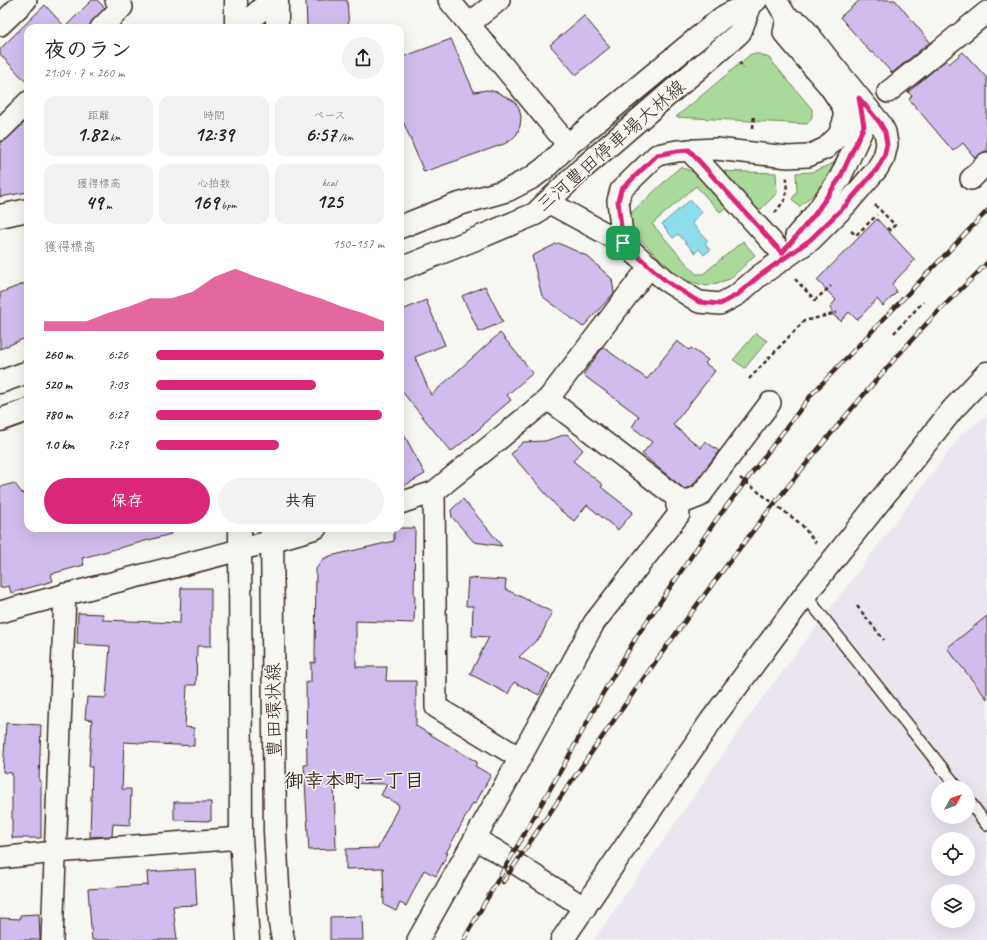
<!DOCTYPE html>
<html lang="ja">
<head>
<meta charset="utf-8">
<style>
	:root { --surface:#fff; --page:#f2f2f2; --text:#222; --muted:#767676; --accent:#db2777 }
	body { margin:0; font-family:Caveat,"Klee One",sans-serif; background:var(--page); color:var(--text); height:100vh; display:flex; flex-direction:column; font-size:15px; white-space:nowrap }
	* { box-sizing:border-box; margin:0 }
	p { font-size:13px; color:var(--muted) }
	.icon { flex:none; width:22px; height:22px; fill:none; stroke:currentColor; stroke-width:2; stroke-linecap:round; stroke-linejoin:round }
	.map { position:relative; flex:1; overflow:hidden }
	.details { position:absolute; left:24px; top:24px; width:380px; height:508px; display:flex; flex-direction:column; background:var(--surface); border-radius:12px; box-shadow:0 4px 16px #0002 }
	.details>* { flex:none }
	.needle { width:26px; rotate:49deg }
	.tools { position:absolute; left:931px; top:780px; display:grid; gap:8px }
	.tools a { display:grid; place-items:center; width:44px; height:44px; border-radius:50%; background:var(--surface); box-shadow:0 4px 16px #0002; font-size:20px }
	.pin { position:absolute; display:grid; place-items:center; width:34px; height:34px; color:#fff; margin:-17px; border-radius:8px; box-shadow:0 2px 6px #0006 }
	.round { display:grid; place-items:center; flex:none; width:42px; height:42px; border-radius:21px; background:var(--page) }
	.headline { display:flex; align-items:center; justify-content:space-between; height:68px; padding:0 20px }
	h1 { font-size:22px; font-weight:700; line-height:30px }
	.metrics { display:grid; grid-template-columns:repeat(3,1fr); gap:6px; height:68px; padding:4px 20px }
	.metrics div { display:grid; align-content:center; border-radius:10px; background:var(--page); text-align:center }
	.metrics b { font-size:20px; font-weight:700 }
	.metrics small { font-size:11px; font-weight:400 }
	.metrics p { font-size:11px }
	.chart { height:112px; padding:8px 20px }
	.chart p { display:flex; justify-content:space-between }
	.chart svg { width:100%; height:72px; margin-top:4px; fill:var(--accent); opacity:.7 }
	.button { display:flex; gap:8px; margin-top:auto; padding:8px 20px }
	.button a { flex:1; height:46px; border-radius:24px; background:var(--accent); color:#fff; font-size:16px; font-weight:700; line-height:46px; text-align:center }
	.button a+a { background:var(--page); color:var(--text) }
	ul { padding:0 20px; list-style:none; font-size:13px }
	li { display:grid; grid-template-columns:64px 48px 1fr; align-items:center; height:30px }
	li i { height:10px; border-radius:5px; background:var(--accent) }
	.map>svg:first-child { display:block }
	.built { fill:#ebe5f0; fill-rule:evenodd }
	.green { fill:#aada9a; stroke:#72825c }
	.water { fill:#8eddec; stroke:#6d959a }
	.building { fill:#d0bced; stroke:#3b2a1e }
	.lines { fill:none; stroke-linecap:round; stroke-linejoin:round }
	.lane-casing { stroke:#3b2a1e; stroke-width:14 }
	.street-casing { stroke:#3b2a1e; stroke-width:24 }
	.secondary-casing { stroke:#3b2a1e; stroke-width:25 }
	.path { stroke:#3b2a1e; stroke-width:2.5; stroke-dasharray:4 3; stroke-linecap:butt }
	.lane { stroke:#f6f6f2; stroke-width:11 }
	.street { stroke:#f6f6f2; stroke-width:21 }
	.secondary { stroke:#f6f6f2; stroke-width:22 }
	.rail-casing { stroke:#3b2a1e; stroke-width:4.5 }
	.rail { stroke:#f6f6f2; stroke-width:3; stroke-dasharray:9; stroke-linecap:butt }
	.route-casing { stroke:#fff; stroke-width:8 }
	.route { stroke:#db2777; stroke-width:5 }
	.labels { text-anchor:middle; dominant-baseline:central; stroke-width:3; stroke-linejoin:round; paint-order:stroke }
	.street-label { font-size:19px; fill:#3b2a1e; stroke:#f6f6f2 }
	.neighbourhood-label { font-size:20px; font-weight:bold; fill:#3b2a1e; stroke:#f6f6f2 }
</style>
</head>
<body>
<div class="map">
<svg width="987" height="940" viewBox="0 0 987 940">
	<rect width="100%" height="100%" fill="#f6f6f2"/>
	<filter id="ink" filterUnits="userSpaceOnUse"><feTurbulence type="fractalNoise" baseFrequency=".025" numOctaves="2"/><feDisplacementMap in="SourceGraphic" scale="8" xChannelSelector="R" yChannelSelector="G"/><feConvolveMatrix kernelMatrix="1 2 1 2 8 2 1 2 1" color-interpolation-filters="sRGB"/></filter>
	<g filter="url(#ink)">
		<!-- built -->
		<path class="built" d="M987 415V940H594L755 708 961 435ZM938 787H968V817H938ZM938 839H968V869H938ZM938 891H968V921H938Z"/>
		<!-- green -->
		<g class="green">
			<polygon points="751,54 759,54 769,58 812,109 812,117 807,124 676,117"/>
			<polygon points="836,162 818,190 799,207 792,199 797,192 796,173 812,172"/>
			<polygon points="680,167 701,175 729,205 720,212 696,186 652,224 696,274 703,274 743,241 755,255 730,279 707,286 683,280 633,233 630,214"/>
			<polygon points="718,171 776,173 777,193 756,214"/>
			<polygon points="756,333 767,341 745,368 733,360"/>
		</g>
		<!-- water -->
		<polygon class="water" points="690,200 702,212 692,223 708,241 705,244 710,250 704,255 699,249 695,253 678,234 673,238 662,224"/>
		<!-- building -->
		<g class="building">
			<polygon points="92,0 97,0 105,8 93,20 90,25 89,28 28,28 28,84 0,54 0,49 45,5 65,27"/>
			<polygon points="306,0 347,0 349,28 307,28"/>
			<polygon points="860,0 895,0 930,42 892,73 873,52 871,53 840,17"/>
			<polygon points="584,16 610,47 576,75 550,45"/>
			<polygon points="451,39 474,92 487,90 497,92 514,101 519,108 521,117 520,126 517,134 511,140 504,144 424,172 400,114 400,58"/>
			<polygon points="963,52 987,78 987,151 984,152 975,158 963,143 953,151 909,99 912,96 908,92 946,60 949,64"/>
			<polygon points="28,119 28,192 0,197 0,142 3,141 8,138"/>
			<polygon points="877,219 915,260 892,284 897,292 883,306 877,299 857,320 849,312 841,321 833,315 830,307 836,300 817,280"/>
			<polygon points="558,243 587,256 612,279 614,293 583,327 542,296 532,256"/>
			<polygon points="28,282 28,337 0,349 0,293"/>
			<polygon points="485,286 503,322 479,332 462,296"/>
			<polygon points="426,300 445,345 415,357 431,395 500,333 533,373 507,395 511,400 483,424 484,425 451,452 400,389 400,311"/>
			<polygon points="677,341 689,350 691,348 708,360 705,363 715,371 673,425 701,448 705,441 719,451 692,486 684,489 642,454 652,442 632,427 639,416 583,375 603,347 647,379"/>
			<polygon points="400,427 425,474 400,488"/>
			<polygon points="567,434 583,450 573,461 603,485 601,487 633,512 618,530 587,505 574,521 560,510 511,454 523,442 545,441"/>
			<polygon points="14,483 22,493 28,495 28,528 171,528 171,534 82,558 84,565 51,574 53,581 11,593 9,586 0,588 0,487"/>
			<polygon points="463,499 502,546 474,542 452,517 451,510"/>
			<polygon points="394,528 415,528 414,596 415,596 414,623 356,621 356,667 387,667 386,681 416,681 416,726 477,762 475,766 491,775 475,804 473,803 446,853 448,853 436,876 424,870 406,906 400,903 396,911 384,905 383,868 346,869 346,849 378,848 399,805 381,795 387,784 334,783 336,849 309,850 304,765 307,765 306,682 311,682 311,662 315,663 316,569 323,559 330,556 394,541"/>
			<polygon points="468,578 506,580 505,589 552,612 541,636 519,657 550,674 539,695 514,682 508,694 470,674 489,637 472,636 473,606 466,606"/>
			<polygon points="181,588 211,588 211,646 197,646 196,685 187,685 185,727 194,728 194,746 124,742 122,789 131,789 130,825 113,824 112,836 90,837 92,767 89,767 92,720 85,719 87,697 106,698 110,646 77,644 78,613 103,614 103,620 180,623"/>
			<polygon points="987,616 987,699 947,648"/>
			<polygon points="6,723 41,725 39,781 41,781 41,838 12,838 12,773 3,772"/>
			<polygon points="174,802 211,802 211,821 174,820"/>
			<polygon points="195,869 197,905 173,906 177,940 92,940 88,889 148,885 147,872"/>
			<polygon points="39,914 40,940 0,940 0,918 20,919 20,915"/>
			<polygon points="362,916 363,940 330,940 330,917"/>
		</g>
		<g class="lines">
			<defs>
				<g id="lane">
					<polyline points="805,595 957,787"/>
					<polyline points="968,800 987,825"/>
				</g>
				<g id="street">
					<polyline points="449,0 568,145"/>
					<polyline points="469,24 499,0"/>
					<polyline points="0,25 26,0"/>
					<polyline points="101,28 122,7 116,0"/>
					<polyline points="888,92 987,12"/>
					<polyline points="0,130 28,102"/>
					<polyline points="689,150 782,253"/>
					<polyline points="971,179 987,163"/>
					<polyline points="548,202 623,243 666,281 699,302 720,304 737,295 759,276 811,240 846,205 877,169 884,157 887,144 885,132 880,123 832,64 801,24 787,18 776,0"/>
					<polyline points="796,236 815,214 840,178 864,126 859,98"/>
					<polyline points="623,243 618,201 621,190 657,155 677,151 716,149 788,157 808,156 826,148 839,135 844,121 844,108 830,87 784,33 787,18"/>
					<polyline points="434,492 436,707 520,758"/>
					<polyline points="400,503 434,492 548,399 650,266"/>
					<polyline points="677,505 700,496 770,403"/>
					<path d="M0 612C105 583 212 560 316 528"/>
					<polyline points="475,839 498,852 585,908"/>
					<polyline points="0,858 55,852 241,838"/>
					<polyline points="52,940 65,594"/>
					<polyline points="418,940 520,758 594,623 679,514 676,497 548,399"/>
				</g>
				<g id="secondary">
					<polyline points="236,0 236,28"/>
					<polyline points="241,28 271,0"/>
					<polyline points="277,28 277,0"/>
					<polyline points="0,216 28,210"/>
					<path d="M400 227 456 205 508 190 533 177 545 168 568 145 722 18C733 10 746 9 756 0"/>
					<polyline points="400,269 478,238 535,214 583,168 737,35 740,32 750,6"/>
					<polyline points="0,382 28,372"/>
					<polyline points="0,420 28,410"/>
					<polyline points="240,528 241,838 248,940"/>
					<polyline points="272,528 275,831 280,923 283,940"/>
					<polyline points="562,940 711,721 805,595 953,409 987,373"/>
				</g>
			</defs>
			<!-- lane casing -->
			<use href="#lane" class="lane-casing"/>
			<!-- street casing -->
			<use href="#street" class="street-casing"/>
			<!-- secondary casing -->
			<use href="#secondary" class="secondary-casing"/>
			<!-- path -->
			<g class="path">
				<polyline points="739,62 744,68"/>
				<polyline points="753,128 754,114"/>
				<polyline points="875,205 895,225 890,230 887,228"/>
				<polyline points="775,213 786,198 787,177"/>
				<polyline points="851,231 856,235 877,215"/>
				<polyline points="795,279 815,300 831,286"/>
				<polyline points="894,333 923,302"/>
				<polyline points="749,379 804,321 837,313"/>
				<polyline points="740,478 801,524 816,543"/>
				<polyline points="857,606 884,640"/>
			</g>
			<!-- lane -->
			<use href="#lane" class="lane"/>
			<!-- street -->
			<use href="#street" class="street"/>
			<!-- secondary -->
			<use href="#secondary" class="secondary"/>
			<defs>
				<g id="rail">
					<path d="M503 882C634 687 769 496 928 322 947 302 968 283 987 263"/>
					<polyline points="464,939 565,763 603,693 637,636 716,520 812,394 987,211"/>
				</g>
			</defs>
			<!-- rail casing -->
			<use href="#rail" class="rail-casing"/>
			<!-- rail -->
			<use href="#rail" class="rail"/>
		</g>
	</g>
	<g class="lines" filter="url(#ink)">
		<defs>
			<polygon id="route" points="859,98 880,123 885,132 887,144 884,157 877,169 846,205 810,240 759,276 737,295 720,304 699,302 666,281 623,243 618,201 621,190 657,155 677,151 689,150 782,253 815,214 840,178 864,126"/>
		</defs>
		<!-- route casing -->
		<use href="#route" class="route-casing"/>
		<!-- route -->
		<use href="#route" class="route"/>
	</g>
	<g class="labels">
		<!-- street labels -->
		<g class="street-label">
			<text transform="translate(611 146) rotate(-41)">三河豊田停車場大林線</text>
			<text transform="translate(274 710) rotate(-91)">豊田環状線</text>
		</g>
		<!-- neighbourhood labels -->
		<g class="neighbourhood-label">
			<text x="354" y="780">御幸本町一丁目</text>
		</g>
	</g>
</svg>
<div class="tools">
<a><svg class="needle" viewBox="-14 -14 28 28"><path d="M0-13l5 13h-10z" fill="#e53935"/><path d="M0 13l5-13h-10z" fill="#767676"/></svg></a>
<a><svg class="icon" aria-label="locate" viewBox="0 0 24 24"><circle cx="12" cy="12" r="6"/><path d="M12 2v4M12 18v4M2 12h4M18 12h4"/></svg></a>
<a><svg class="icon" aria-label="layers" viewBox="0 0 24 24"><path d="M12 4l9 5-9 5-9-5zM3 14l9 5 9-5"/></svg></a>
</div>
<div class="pin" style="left:623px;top:243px;background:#1e9e55"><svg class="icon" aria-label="arrive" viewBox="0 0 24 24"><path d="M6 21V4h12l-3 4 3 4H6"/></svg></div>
<section class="details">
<div class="headline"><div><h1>夜のラン</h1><p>21:04 · 7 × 260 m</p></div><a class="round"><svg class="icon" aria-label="share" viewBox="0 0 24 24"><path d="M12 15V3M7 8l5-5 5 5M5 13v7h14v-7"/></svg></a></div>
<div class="metrics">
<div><p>距離</p><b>1.82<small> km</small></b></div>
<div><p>時間</p><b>12:39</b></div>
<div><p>ペース</p><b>6:57<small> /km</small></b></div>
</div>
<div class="metrics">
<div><p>獲得標高</p><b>49<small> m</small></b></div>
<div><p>心拍数</p><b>169<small> bpm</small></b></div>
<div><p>kcal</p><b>125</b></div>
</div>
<div class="chart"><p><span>獲得標高</span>150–157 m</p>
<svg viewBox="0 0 160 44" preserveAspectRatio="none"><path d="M0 44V38L10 38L20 38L30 33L40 29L50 24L60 24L70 20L80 11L90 6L100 11L110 15L120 20L130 24L140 29L150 33L160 38V44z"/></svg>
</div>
<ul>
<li><b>260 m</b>6:26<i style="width:100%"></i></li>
<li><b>520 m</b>7:03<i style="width:70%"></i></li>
<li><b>780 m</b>6:27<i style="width:99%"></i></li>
<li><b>1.0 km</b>7:29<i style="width:54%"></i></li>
</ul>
<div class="button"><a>保存</a><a>共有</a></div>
</section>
</div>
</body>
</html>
